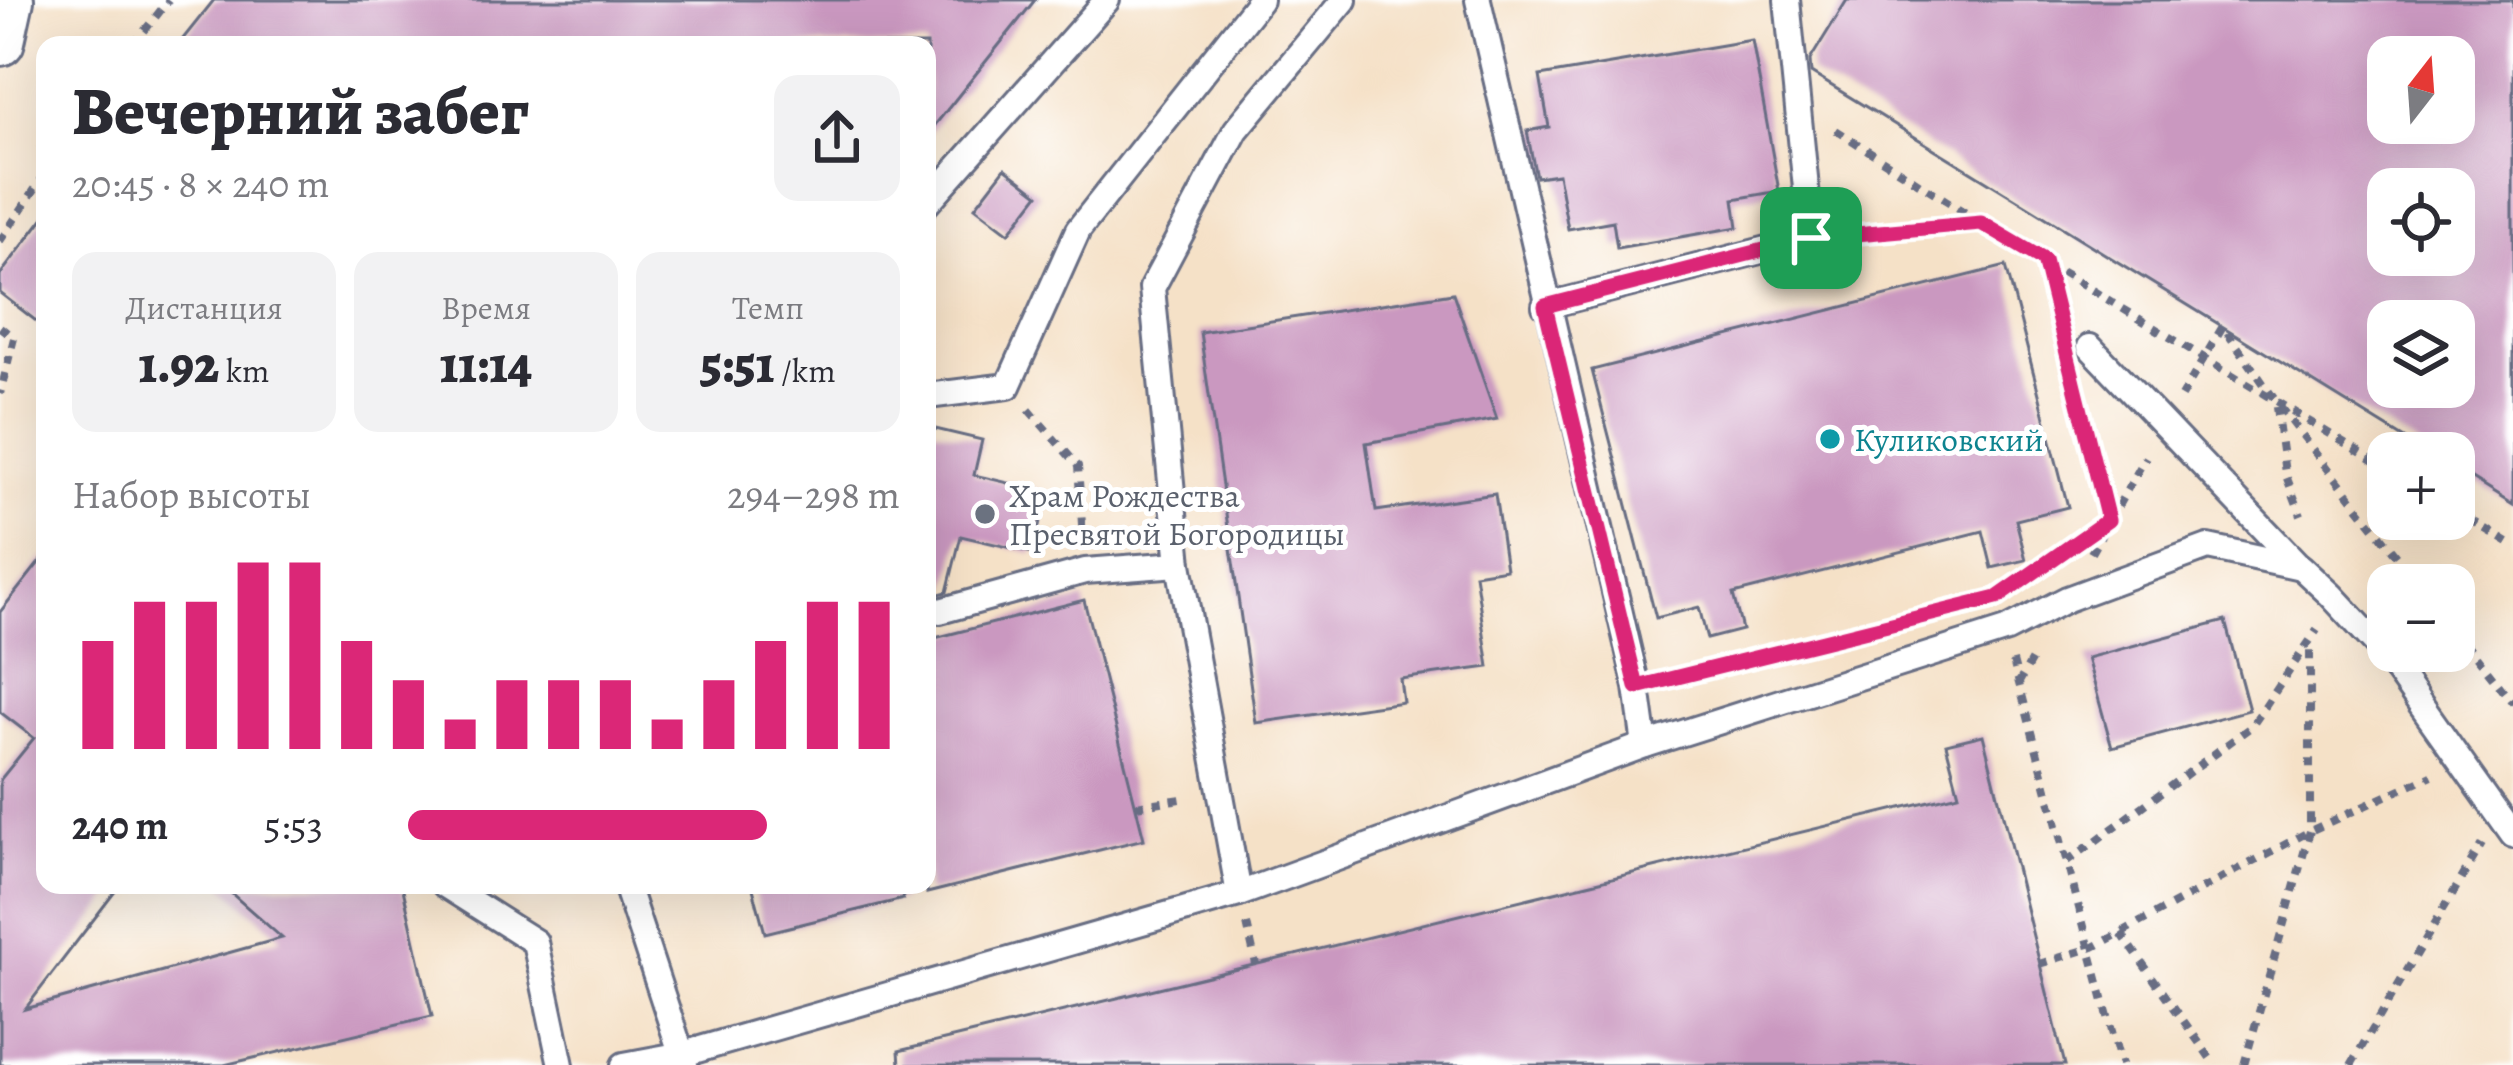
<!DOCTYPE html>
<html lang="ru">
<head>
<meta charset="utf-8">
<style>
	:root { --surface:#fff; --page:#f2f2f3; --text:#2b2b33; --muted:#7c7c81; --accent:#db2777 }
	body { margin:0; font-family:Alegreya,serif; background:var(--page); color:var(--text); height:100vh; display:flex; flex-direction:column; font-size:45px; white-space:nowrap }
	* { box-sizing:border-box; margin:0 }
	p { font-size:39px; color:var(--muted) }
	.icon { flex:none; width:66px; height:66px; fill:none; stroke:currentColor; stroke-width:2; stroke-linecap:round; stroke-linejoin:round }
	.map { position:relative; flex:1; overflow:hidden }
	.panel { position:absolute; left:36px; top:36px; width:900px; height:858px; display:flex; flex-direction:column; background:var(--surface); border-radius:24px; box-shadow:0 12px 48px #0002 }
	.panel>* { flex:none }
	.needle { width:78px; rotate:17deg }
	.tools { position:absolute; left:2367px; top:36px; display:grid; gap:24px }
	.tools a { display:grid; place-items:center; width:108px; height:108px; border-radius:24px; background:var(--surface); box-shadow:0 12px 48px #0002; font-size:60px }
	.pin { position:absolute; display:grid; place-items:center; width:102px; height:102px; color:#fff; margin:-51px; border-radius:24px; box-shadow:0 6px 18px #0006 }
	.round { display:grid; place-items:center; flex:none; width:126px; height:126px; border-radius:24px; background:var(--page) }
	.overview { display:flex; align-items:center; justify-content:space-between; height:204px; padding:0 36px }
	h1 { font-size:66px; font-weight:800; line-height:90px }
	.figures { display:grid; grid-template-columns:repeat(3,1fr); gap:18px; height:204px; padding:12px 36px }
	.figures div { display:grid; align-content:center; border-radius:24px; background:var(--page); text-align:center }
	.figures b { font-size:51px; font-weight:800 }
	.figures small { font-size:33px; font-weight:400 }
	.figures p { font-size:33px }
	.chart { height:336px; padding:24px 36px }
	.chart p { display:flex; justify-content:space-between }
	.chart svg { width:100%; height:216px; margin-top:12px; stroke:var(--accent); stroke-width:6 }
	ul { padding:0 36px; list-style:none; font-size:39px }
	li { display:grid; grid-template-columns:192px 144px 1fr; align-items:center; height:90px }
	li i { height:30px; border-radius:15px; background:var(--accent) }
	.map>svg:first-child { display:block }
	.building { fill:#ca98c0; fill-rule:evenodd }
	.lines { fill:none; stroke-linecap:round; stroke-linejoin:round }
	.lane-casing { stroke:#676d83; stroke-width:30 }
	.street-casing { stroke:#676d83; stroke-width:54 }
	.path { stroke:#676d83; stroke-width:8; stroke-dasharray:9 9; stroke-linecap:butt }
	.lane { stroke:#fff; stroke-width:24 }
	.street { stroke:#fff; stroke-width:48 }
	.route-casing { stroke:#fff; stroke-width:24 }
	.route { stroke:#db2777; stroke-width:15 }
	.culture-dot { fill:#0f9aa8; stroke:#fff; stroke-width:4.5 }
	.worship-dot { fill:#6b7280; stroke:#fff; stroke-width:4.5 }
	.labels { text-anchor:middle; dominant-baseline:central; stroke-width:10; stroke-linejoin:round; paint-order:stroke }
	.culture-label { font-size:33px; fill:#0d838f; stroke:#fff; text-anchor:start }
	.worship-label { font-size:33px; fill:#5b616d; stroke:#fff; text-anchor:start }
</style>
</head>
<body>
<div class="map">
<svg width="2513" height="1065" viewBox="0 0 2513 1065">
	<rect width="100%" height="100%" fill="#fff"/>
	<filter id="ink" filterUnits="userSpaceOnUse"><feTurbulence type="fractalNoise" baseFrequency=".00833" numOctaves="2"/><feDisplacementMap in="SourceGraphic" scale="24" xChannelSelector="R" yChannelSelector="G"/><feConvolveMatrix kernelMatrix="1 2 1 2 8 2 1 2 1" color-interpolation-filters="sRGB"/></filter>
	<filter id="wash" filterUnits="userSpaceOnUse"><feTurbulence type="fractalNoise" baseFrequency=".004" numOctaves="4" result="noise"/><feDisplacementMap in="SourceGraphic" scale="48" xChannelSelector="R" yChannelSelector="G"/><feGaussianBlur stdDeviation="2.7" result="paint"/><feColorMatrix in="noise" values="0 0 0 0 0 0 0 0 0 0 0 0 0 0 0 0 0 1.4 0 .05"/><feComposite in="paint" operator="in"/></filter>
	<g filter="url(#wash)">
		<rect width="100%" height="100%" fill="#f5e1c7"/>
		<g id="blocks">
			<!-- building -->
			<g class="building">
				<polygon points="214,0 1035,0 927,135 927,45 178,45"/>
				<path d="M1847 0H2513V505L2454 468V453H2428L1811 73 1810 60ZM2388 57H2454V123H2388ZM2388 189H2454V255H2388ZM2388 321H2454V387H2388Z"/>
				<polygon points="1752,40 1779,191 1734,199 1738,227 1617,248 1613,221 1568,229 1558,174 1536,177 1527,131 1549,127 1540,76"/>
				<polygon points="1005,168 1039,194 1009,233 975,207"/>
				<polygon points="45,216 45,328 0,293 0,275"/>
				<polygon points="2006,266 2068,507 2016,520 2026,560 1992,568 1983,531 1733,594 1742,630 1707,639 1699,607 1656,618 1592,370"/>
				<polygon points="1453,293 1497,419 1366,443 1376,511 1495,494 1506,569 1475,574 1489,667 1400,679 1403,702 1256,723 1200,332"/>
				<polygon points="927,427 982,440 974,475 1047,492 1033,553 961,536 947,592 939,594 927,593"/>
				<polygon points="45,555 45,885 120,885 25,1009 282,938 222,885 402,885 432,1016 224,1065 0,1065 0,780 34,738 0,712 0,612"/>
				<polygon points="1084,600 1144,839 927,893 927,640"/>
				<polygon points="2225,621 2249,710 2112,747 2087,658"/>
				<polygon points="1983,735 2065,1065 900,1065 899,1051 1959,794 1946,744"/>
				<polygon points="752,885 901,885 903,899 765,933"/>
			</g>
		</g>
	</g>
	<g filter="url(#ink)">
		<use href="#blocks" fill-opacity="0" stroke="#676d83" stroke-width="3"/>
		<g class="lines">
			<defs>
				<g id="lane">
					<polyline points="1478,0 1637,687 1645,745"/>
					<polyline points="927,203 1107,0"/>
					<polyline points="1545,306 1811,238 1787,0"/>
					<polyline points="2090,347 2300,567"/>
					<polyline points="927,396 1008,386 1078,230 1260,0"/>
					<polyline points="927,609 940,611 1085,571 1179,564"/>
					<polyline points="445,885 535,942 561,1065"/>
					<polyline points="626,885 685,1065"/>
					<polyline points="1239,894 1179,564 1152,288 1236,130 1344,0"/>
					<polyline points="624,1065 683,1054 1239,894 1645,745 2007,630 2067,599 2208,547 2301,567 2331,595 2382,650 2513,835"/>
				</g>
				<polyline id="street" points="0,41 9,0"/>
			</defs>
			<!-- lane casing -->
			<use href="#lane" class="lane-casing"/>
			<!-- street casing -->
			<use href="#street" class="street-casing"/>
			<!-- path -->
			<g class="path">
				<polyline points="133,45 169,0"/>
				<polyline points="1836,130 1980,222"/>
				<polyline points="1841,235 1981,223 2388,469"/>
				<polyline points="0,241 45,174"/>
				<polyline points="2044,262 2060,329"/>
				<polyline points="0,327 14,338 0,394"/>
				<polyline points="2074,384 2108,521"/>
				<polyline points="2181,397 2223,326 2275,400 2285,473 2301,515"/>
				<polyline points="2280,407 2420,585"/>
				<polyline points="1029,410 1078,466 1083,539"/>
				<polyline points="2454,510 2513,546"/>
				<polyline points="2091,553 2146,457"/>
				<polyline points="2030,575 2106,521"/>
				<polyline points="2454,628 2513,703"/>
				<polyline points="2013,661 2121,1065"/>
				<polyline points="1669,679 1911,619"/>
				<polyline points="2018,684 2034,656"/>
				<polyline points="1136,806 1188,798"/>
				<polyline points="2067,862 2252,726 2317,630"/>
				<polyline points="1247,924 1256,964"/>
				<polyline points="2121,933 2215,1065"/>
				<polyline points="2039,964 2094,947 2310,831 2432,775"/>
				<polyline points="2244,1065 2310,831 2310,649"/>
				<polyline points="2351,1065 2482,844"/>
			</g>
			<!-- lane -->
			<use href="#lane" class="lane"/>
			<!-- street -->
			<use href="#street" class="street"/>
		</g>
	</g>
	<g class="lines" filter="url(#ink)">
		<defs>
			<polygon id="route" points="1981,223 2044,260 2108,520 1997,598 1637,687 1545,306 1811,238"/>
		</defs>
		<!-- route casing -->
		<use href="#route" class="route-casing"/>
		<!-- route -->
		<use href="#route" class="route"/>
	</g>
	<!-- markers -->
	<circle class="culture-dot" cx="1830" cy="439" r="12"/>
	<circle class="worship-dot" cx="985" cy="514" r="12"/>
	<g class="labels">
		<!-- culture labels -->
		<g class="culture-label">
			<text x="1854" y="439">Куликовский</text>
		</g>
		<!-- worship labels -->
		<g class="worship-label">
			<text x="1009" y="495">Храм Рождества<tspan x="1009" dy="38">Пресвятой Богородицы</tspan></text>
		</g>
	</g>
</svg>
<div class="tools">
<a><svg class="needle" viewBox="-14 -14 28 28"><path d="M0-13l5 13h-10z" fill="#e53935"/><path d="M0 13l5-13h-10z" fill="#7c7c81"/></svg></a>
<a><svg class="icon" aria-label="locate" viewBox="0 0 24 24"><circle cx="12" cy="12" r="6"/><path d="M12 2v4M12 18v4M2 12h4M18 12h4"/></svg></a>
<a><svg class="icon" aria-label="layers" viewBox="0 0 24 24"><path d="M12 4l9 5-9 5-9-5zM3 14l9 5 9-5"/></svg></a>
<a>+</a>
<a>−</a>
</div>
<div class="pin" style="left:1811px;top:238px;background:#1e9e55"><svg class="icon" aria-label="arrive" viewBox="0 0 24 24"><path d="M6 21V4h12l-3 4 3 4H6"/></svg></div>
<section class="panel">
<div class="overview"><div><h1>Вечерний забег</h1><p>20:45 · 8 × 240 m</p></div><a class="round"><svg class="icon" aria-label="share" viewBox="0 0 24 24"><path d="M12 15V3M7 8l5-5 5 5M5 13v7h14v-7"/></svg></a></div>
<div class="figures">
<div><p>Дистанция</p><b>1.92<small> km</small></b></div>
<div><p>Время</p><b>11:14</b></div>
<div><p>Темп</p><b>5:51<small> /km</small></b></div>
</div>
<div class="chart"><p><span>Набор высоты</span>294–298 m</p>
<svg viewBox="0 0 160 44" preserveAspectRatio="none"><path d="M5 44V22M15 44V14M25 44V14M35 44V6M45 44V6M55 44V22M65 44V30M75 44V38M85 44V30M95 44V30M105 44V30M115 44V38M125 44V30M135 44V22M145 44V14M155 44V14"/></svg>
</div>
<ul>
<li><b>240 m</b>5:53<i style="width:73%"></i></li>
</ul>
</section>
</div>
</body>
</html>
